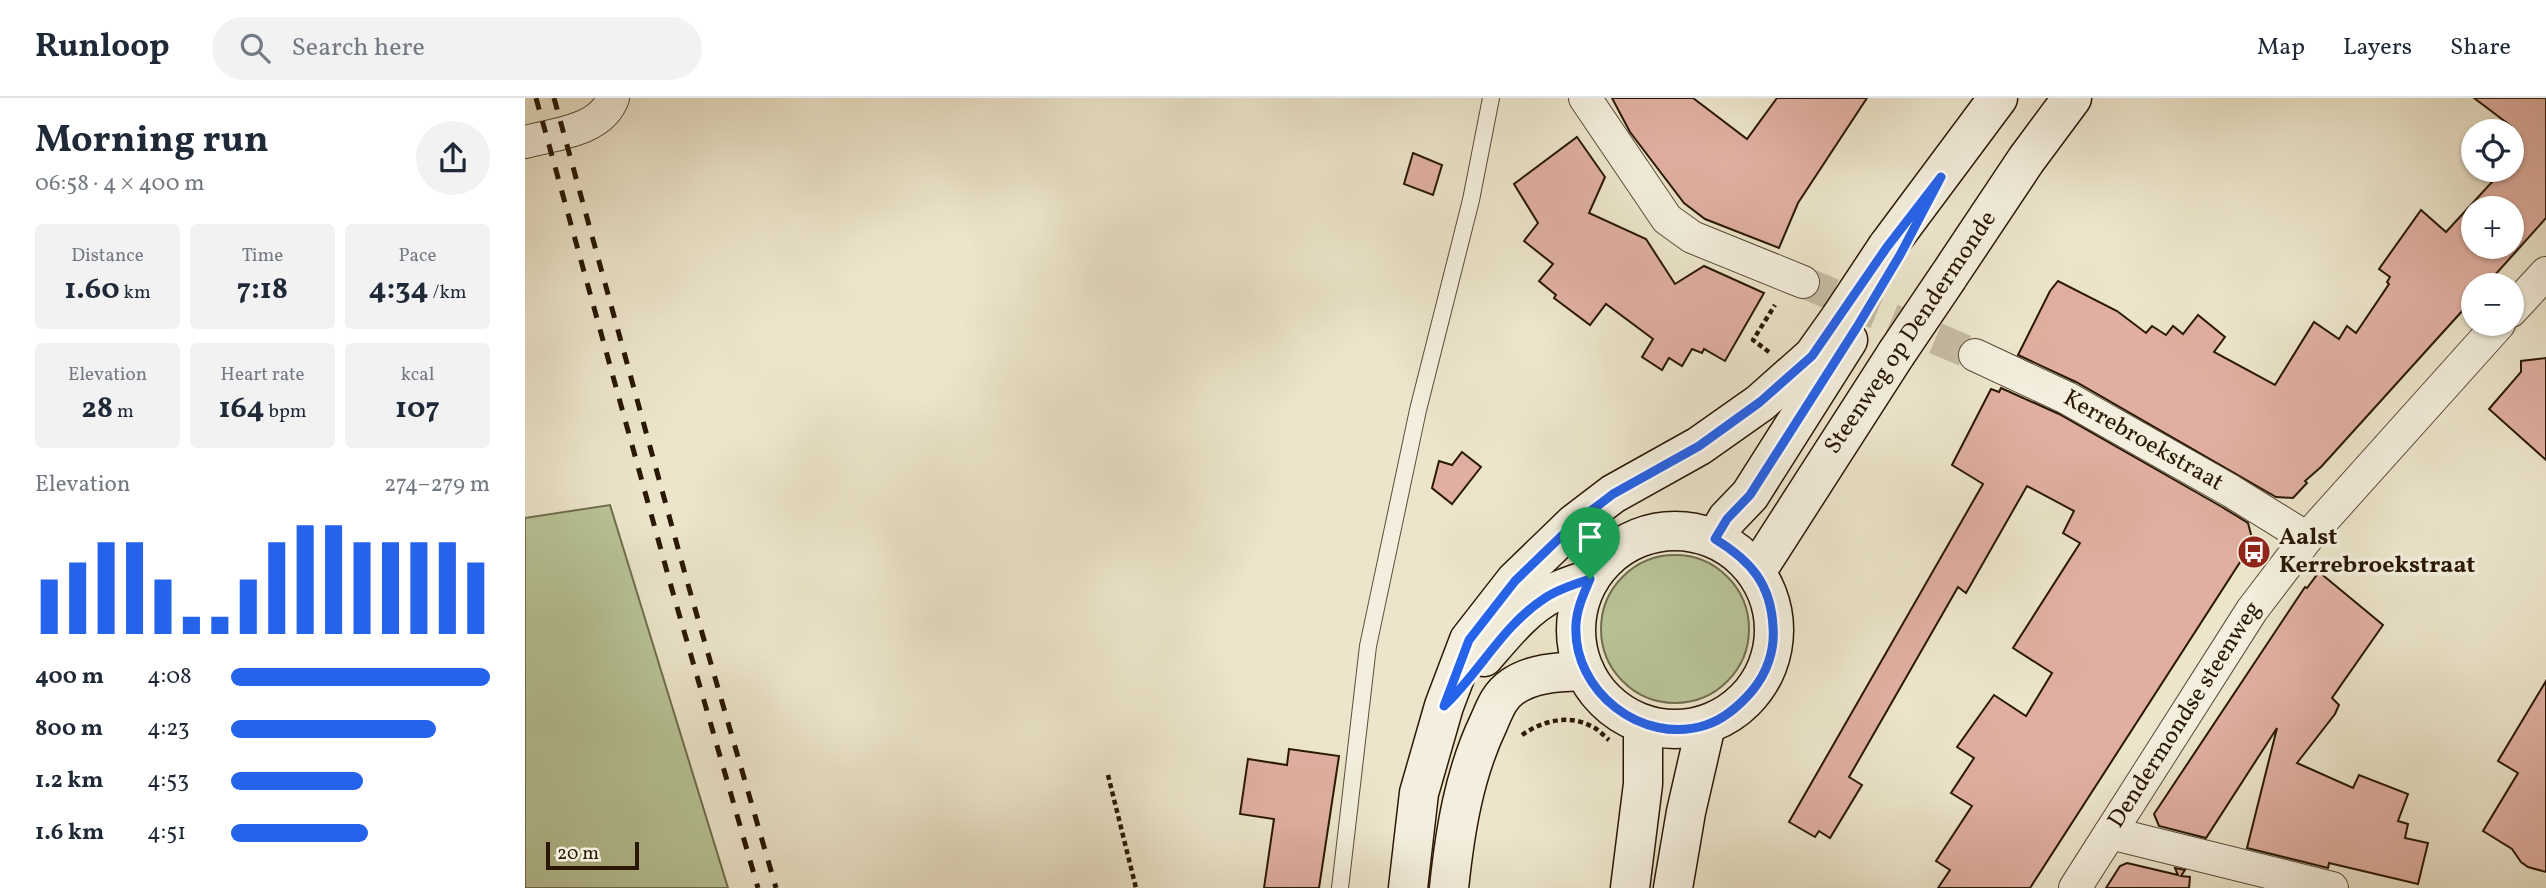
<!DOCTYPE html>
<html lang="en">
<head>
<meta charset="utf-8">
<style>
	:root { --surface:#fff; --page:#f2f2f3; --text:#1f2937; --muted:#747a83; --line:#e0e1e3; --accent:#2563eb }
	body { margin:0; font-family:Vollkorn,serif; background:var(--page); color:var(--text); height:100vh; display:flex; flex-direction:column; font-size:26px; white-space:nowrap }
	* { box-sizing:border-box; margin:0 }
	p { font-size:23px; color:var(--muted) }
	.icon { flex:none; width:38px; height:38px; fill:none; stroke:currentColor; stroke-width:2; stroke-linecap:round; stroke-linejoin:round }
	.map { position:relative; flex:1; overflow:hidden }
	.sheet { display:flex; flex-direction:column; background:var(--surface); width:525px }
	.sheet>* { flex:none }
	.buttons { position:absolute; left:1936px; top:21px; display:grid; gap:14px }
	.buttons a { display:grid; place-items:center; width:63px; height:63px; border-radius:50%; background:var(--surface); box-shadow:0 2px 5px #0004; font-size:35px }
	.scale { position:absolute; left:21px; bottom:18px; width:93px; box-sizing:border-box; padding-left:7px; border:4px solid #2a1805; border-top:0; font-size:19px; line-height:24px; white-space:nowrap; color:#2a1805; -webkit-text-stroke:5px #f3eedd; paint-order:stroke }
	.pin { position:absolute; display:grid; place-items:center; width:60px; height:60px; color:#fff; margin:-72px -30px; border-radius:50% 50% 50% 0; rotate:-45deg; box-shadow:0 0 7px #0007 }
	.pin .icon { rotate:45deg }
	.round { display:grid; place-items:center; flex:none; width:74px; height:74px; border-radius:37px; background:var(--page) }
	.head { display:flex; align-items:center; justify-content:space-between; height:119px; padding:0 35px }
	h1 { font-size:38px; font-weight:700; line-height:52px }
	.figures { display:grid; grid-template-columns:repeat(3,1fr); gap:10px; height:119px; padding:7px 35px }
	.figures div { display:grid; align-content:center; border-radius:7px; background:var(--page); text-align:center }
	.figures b { font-size:30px; font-weight:700 }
	.figures small { font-size:19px; font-weight:400 }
	.figures p { font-size:19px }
	.chart { height:196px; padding:14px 35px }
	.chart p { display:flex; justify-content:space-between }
	.chart svg { width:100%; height:126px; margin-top:7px; stroke:var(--accent); stroke-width:6 }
	ul { padding:0 35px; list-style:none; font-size:23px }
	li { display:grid; grid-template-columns:112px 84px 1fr; align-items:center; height:52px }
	li i { height:18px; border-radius:9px; background:var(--accent) }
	header { display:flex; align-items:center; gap:42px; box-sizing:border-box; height:98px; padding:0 35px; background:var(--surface); border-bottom:2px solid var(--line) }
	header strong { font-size:33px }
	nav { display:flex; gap:38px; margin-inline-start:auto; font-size:24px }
	.search { width:490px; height:63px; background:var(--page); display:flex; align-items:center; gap:18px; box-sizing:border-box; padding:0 24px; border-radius:38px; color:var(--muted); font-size:26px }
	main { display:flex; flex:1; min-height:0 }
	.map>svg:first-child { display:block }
	.green { fill:#b8c497; stroke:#716e4e; stroke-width:2 }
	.building { fill:#e0afa1; stroke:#2a1805; stroke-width:2; fill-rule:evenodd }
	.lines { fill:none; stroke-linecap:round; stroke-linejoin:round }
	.street-tunnel { stroke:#c5bca3; stroke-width:32; stroke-dasharray:32 16; stroke-linecap:butt }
	.lane-casing { stroke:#5a4b36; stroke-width:18 }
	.street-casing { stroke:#5a4b36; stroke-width:34 }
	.secondary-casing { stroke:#2a1805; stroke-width:41 }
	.path { stroke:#2a1805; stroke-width:4.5; stroke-dasharray:5 3.5; stroke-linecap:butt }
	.lane { stroke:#f3eedd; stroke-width:16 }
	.street { stroke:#f3eedd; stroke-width:32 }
	.secondary { stroke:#f3eedd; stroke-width:38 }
	.rail { stroke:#2a1805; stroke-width:5; stroke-dasharray:12 12; stroke-linecap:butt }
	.secondary-bridge-casing { stroke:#2a1805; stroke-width:41; stroke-linecap:butt }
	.secondary-bridge { stroke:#f3eedd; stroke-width:38 }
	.route-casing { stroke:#fff; stroke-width:14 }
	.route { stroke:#2563eb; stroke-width:9 }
	.labels { text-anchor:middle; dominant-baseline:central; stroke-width:7; stroke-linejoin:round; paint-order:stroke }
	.street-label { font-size:24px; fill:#2a1805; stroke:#f3eedd }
	.poi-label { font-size:24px; font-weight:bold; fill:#2a1805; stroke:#f3eedd; text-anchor:start }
</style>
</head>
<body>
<header>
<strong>Runloop</strong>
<div class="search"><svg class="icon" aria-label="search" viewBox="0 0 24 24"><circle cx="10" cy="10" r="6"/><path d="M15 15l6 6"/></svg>Search here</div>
<nav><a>Map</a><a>Layers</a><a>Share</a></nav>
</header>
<main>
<section class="sheet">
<div class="head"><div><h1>Morning run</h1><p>06:58 · 4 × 400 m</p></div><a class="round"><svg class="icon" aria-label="share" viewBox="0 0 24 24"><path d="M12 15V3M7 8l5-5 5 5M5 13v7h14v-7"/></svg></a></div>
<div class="figures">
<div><p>Distance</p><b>1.60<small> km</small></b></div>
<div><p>Time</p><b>7:18</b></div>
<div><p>Pace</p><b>4:34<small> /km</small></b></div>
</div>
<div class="figures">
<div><p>Elevation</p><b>28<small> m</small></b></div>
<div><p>Heart rate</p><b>164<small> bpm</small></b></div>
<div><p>kcal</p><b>107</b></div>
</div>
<div class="chart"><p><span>Elevation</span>274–279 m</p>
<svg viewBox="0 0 160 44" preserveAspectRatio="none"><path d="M5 44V25M15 44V19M25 44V12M35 44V12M45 44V25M55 44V38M65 44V38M75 44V25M85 44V12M95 44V6M105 44V6M115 44V12M125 44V12M135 44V12M145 44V12M155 44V19"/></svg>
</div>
<ul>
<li><b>400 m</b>4:08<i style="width:100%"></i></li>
<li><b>800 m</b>4:23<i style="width:79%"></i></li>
<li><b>1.2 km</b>4:53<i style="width:51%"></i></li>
<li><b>1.6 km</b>4:51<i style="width:53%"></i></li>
</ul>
</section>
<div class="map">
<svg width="2021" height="790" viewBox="0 0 2021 790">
	<rect width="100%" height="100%" fill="#ece5cb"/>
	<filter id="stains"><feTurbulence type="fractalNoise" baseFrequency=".00286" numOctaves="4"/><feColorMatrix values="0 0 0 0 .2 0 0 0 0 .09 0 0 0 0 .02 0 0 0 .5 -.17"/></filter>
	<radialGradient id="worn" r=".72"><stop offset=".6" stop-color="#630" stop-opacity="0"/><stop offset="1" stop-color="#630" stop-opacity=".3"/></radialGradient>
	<!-- green -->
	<g class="green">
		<polygon points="85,407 203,790 0,790 0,420"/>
		<circle cx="1150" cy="531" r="74"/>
	</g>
	<!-- building -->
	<g class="building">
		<polygon points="1087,0 1168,0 1222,41 1252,0 1342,0 1273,105 1254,150 1180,121 1159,105 1105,34"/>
		<path d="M1949 0H2021V120L1961 187H1948V201L1796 369 1780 383 1782 385 1768 400 1751 399 1551 284 1493 257 1525 193 1533 183 1592 213 1621 235 1627 228 1641 237 1648 228 1658 236 1673 217 1700 239 1689 254 1750 287 1789 224 1814 241 1822 228 1831 235 1864 186 1862 184 1865 179 1854 171 1896 112 1921 134 1978 72H1986V28ZM1948 110H1986V149H1948Z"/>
		<polygon points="1052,39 1080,79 1064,115 1121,141 1150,186 1179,168 1239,195 1200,263 1179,251 1177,255 1167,251 1157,268 1144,260 1137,272 1117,259 1128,241 1081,206 1065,227 1029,200 1031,197 1014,183 1028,166 999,143 1013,125 989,86"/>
		<polygon points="888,55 917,67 908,97 879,86"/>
		<polygon points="2021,260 2021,362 1964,311 1996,274 1996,263"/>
		<polygon points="1476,290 1534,316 1697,409 1723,425 1728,444 1505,790 1413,790 1425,772 1411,763 1447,708 1426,695 1449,660 1432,649 1469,597 1501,618 1527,575 1488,550 1555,445 1538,435 1549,413 1502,388 1441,495 1433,489 1324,679 1337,687 1305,740 1294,733 1290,739 1264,724 1458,386 1427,367 1466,291 1474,294"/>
		<polygon points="937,354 956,369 927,406 907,390 914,363 927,367"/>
		<polygon points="1794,474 1858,527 1807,600 1814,607 1810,616 1772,665 1828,690 1834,677 1883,696 1873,723 1883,726 1880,740 1903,745 1893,786 1804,765 1803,770 1722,750 1752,630 1681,740 1634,728 1629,716 1780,489 1782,490"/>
		<polygon points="2021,583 2021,774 2003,769 1996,764 1987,751 1958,733 1993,675 1973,663"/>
		<polygon points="764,651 814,658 794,790 739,790 749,721 715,716 723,661 762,667"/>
		<polygon points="1602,765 1653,777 1650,770 1660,772 1656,778 1665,779 1664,790 1581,790 1595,768"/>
	</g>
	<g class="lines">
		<!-- street-tunnel -->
		<polyline class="street-tunnel" points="1278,184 1450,257"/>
		<defs>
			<polyline id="lane" points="815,790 843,548 893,312 946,102 966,0"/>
			<g id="street">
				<polyline points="1060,0 1142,121 1167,139 1278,184"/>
				<path d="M0 44C30 36 76 33 88 0"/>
				<polyline points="1986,213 2021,175"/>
				<path id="s1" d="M1450 257 1542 300 1706 393 1782 440"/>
				<polyline points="1585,735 1807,790"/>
				<path id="s2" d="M1550 790 1727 512 1782 440 1974 226"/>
			</g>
			<g id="secondary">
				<polyline points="1362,149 1473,0"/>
				<polyline points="1423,179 1501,62 1547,0"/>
				<circle cx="1150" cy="532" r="99"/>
				<polyline points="1190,441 1202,421 1225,397 1323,242"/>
				<polyline points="1231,474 1371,256"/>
				<path d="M959 559C979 536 1000 509 1028 495 1040 489 1053 485 1065 481"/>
				<polyline points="883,790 894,695 919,608 944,542 990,483 1050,425 1088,396 1174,348 1235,305 1288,258 1315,220"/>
				<path d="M924 790C930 733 939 676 964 624 970 610 975 597 987 589 1008 574 1036 574 1060 573"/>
				<polyline points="1105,790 1118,686 1118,626"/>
				<polyline points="1148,790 1161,714 1181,627"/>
			</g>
		</defs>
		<!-- lane casing -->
		<use href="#lane" class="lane-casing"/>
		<!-- street casing -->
		<use href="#street" class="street-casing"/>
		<!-- secondary casing -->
		<use href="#secondary" class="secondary-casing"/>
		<!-- path -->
		<g class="path">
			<polyline points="1244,254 1228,242 1250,207"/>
			<path d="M997 637C1017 623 1043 616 1066 628 1072 630 1078 637 1084 642"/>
			<polyline points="583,677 611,790"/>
		</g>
		<!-- lane -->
		<use href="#lane" class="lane"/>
		<!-- street -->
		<use href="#street" class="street"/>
		<!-- secondary -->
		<use href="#secondary" class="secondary"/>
		<!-- rail -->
		<g class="rail">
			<polyline points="11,0 146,488 233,790"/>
			<polyline points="29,0 162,483 251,790"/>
		</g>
		<defs>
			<g id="secondary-bridge">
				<polyline points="1315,220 1362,149"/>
				<polyline points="1371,256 1423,179"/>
			</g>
		</defs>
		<!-- secondary-bridge casing -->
		<use href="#secondary-bridge" class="secondary-bridge-casing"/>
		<!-- secondary-bridge -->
		<use href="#secondary-bridge" class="secondary-bridge"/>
	</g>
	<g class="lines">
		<defs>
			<path id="route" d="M1416 79 1375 157 1332 229 1225 397 1202 421 1190 441C1226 463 1246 486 1248 529 1250 552 1242 575 1227 593 1215 607 1199 621 1181 627 1117 648 1047 593 1051 526 1052 510 1059 495 1065 481 1050 486 1033 491 1020 500 977 528 955 574 919 608L944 542 990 483 1050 425 1088 396 1174 348 1235 304 1287 258 1362 149Z"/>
		</defs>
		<!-- route casing -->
		<use href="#route" class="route-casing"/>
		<!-- route -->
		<use href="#route" class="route"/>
	</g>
	<!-- icons -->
	<defs>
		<symbol id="bus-disc" viewBox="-11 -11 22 22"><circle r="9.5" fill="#8f2418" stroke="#f3eedd"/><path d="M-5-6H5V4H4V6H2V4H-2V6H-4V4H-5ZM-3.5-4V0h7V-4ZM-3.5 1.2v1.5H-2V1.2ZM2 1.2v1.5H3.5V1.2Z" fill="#fff"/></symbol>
	</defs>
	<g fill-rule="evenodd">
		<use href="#bus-disc" x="1710" y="435" width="38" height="38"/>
	</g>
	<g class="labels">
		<!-- street labels -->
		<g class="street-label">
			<text transform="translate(1386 235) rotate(-56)">Steenweg op Dendermonde</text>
			<text stroke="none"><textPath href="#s1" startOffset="189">Kerrebroekstraat</textPath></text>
			<text stroke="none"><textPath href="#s2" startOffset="205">Dendermondse steenweg</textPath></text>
		</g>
		<!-- poi labels -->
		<g class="poi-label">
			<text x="1754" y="440">Aalst<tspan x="1754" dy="28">Kerrebroekstraat</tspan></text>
		</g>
	</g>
	<rect width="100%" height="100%" filter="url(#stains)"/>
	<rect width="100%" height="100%" fill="url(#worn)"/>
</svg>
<div class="buttons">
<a><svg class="icon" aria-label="locate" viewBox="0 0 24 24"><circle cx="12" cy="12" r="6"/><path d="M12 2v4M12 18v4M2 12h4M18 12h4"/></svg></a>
<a>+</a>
<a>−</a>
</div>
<div class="scale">20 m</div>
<div class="pin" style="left:1065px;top:481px;background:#1e9e55"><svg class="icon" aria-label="arrive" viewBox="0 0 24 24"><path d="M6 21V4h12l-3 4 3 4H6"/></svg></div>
</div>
</main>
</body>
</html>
